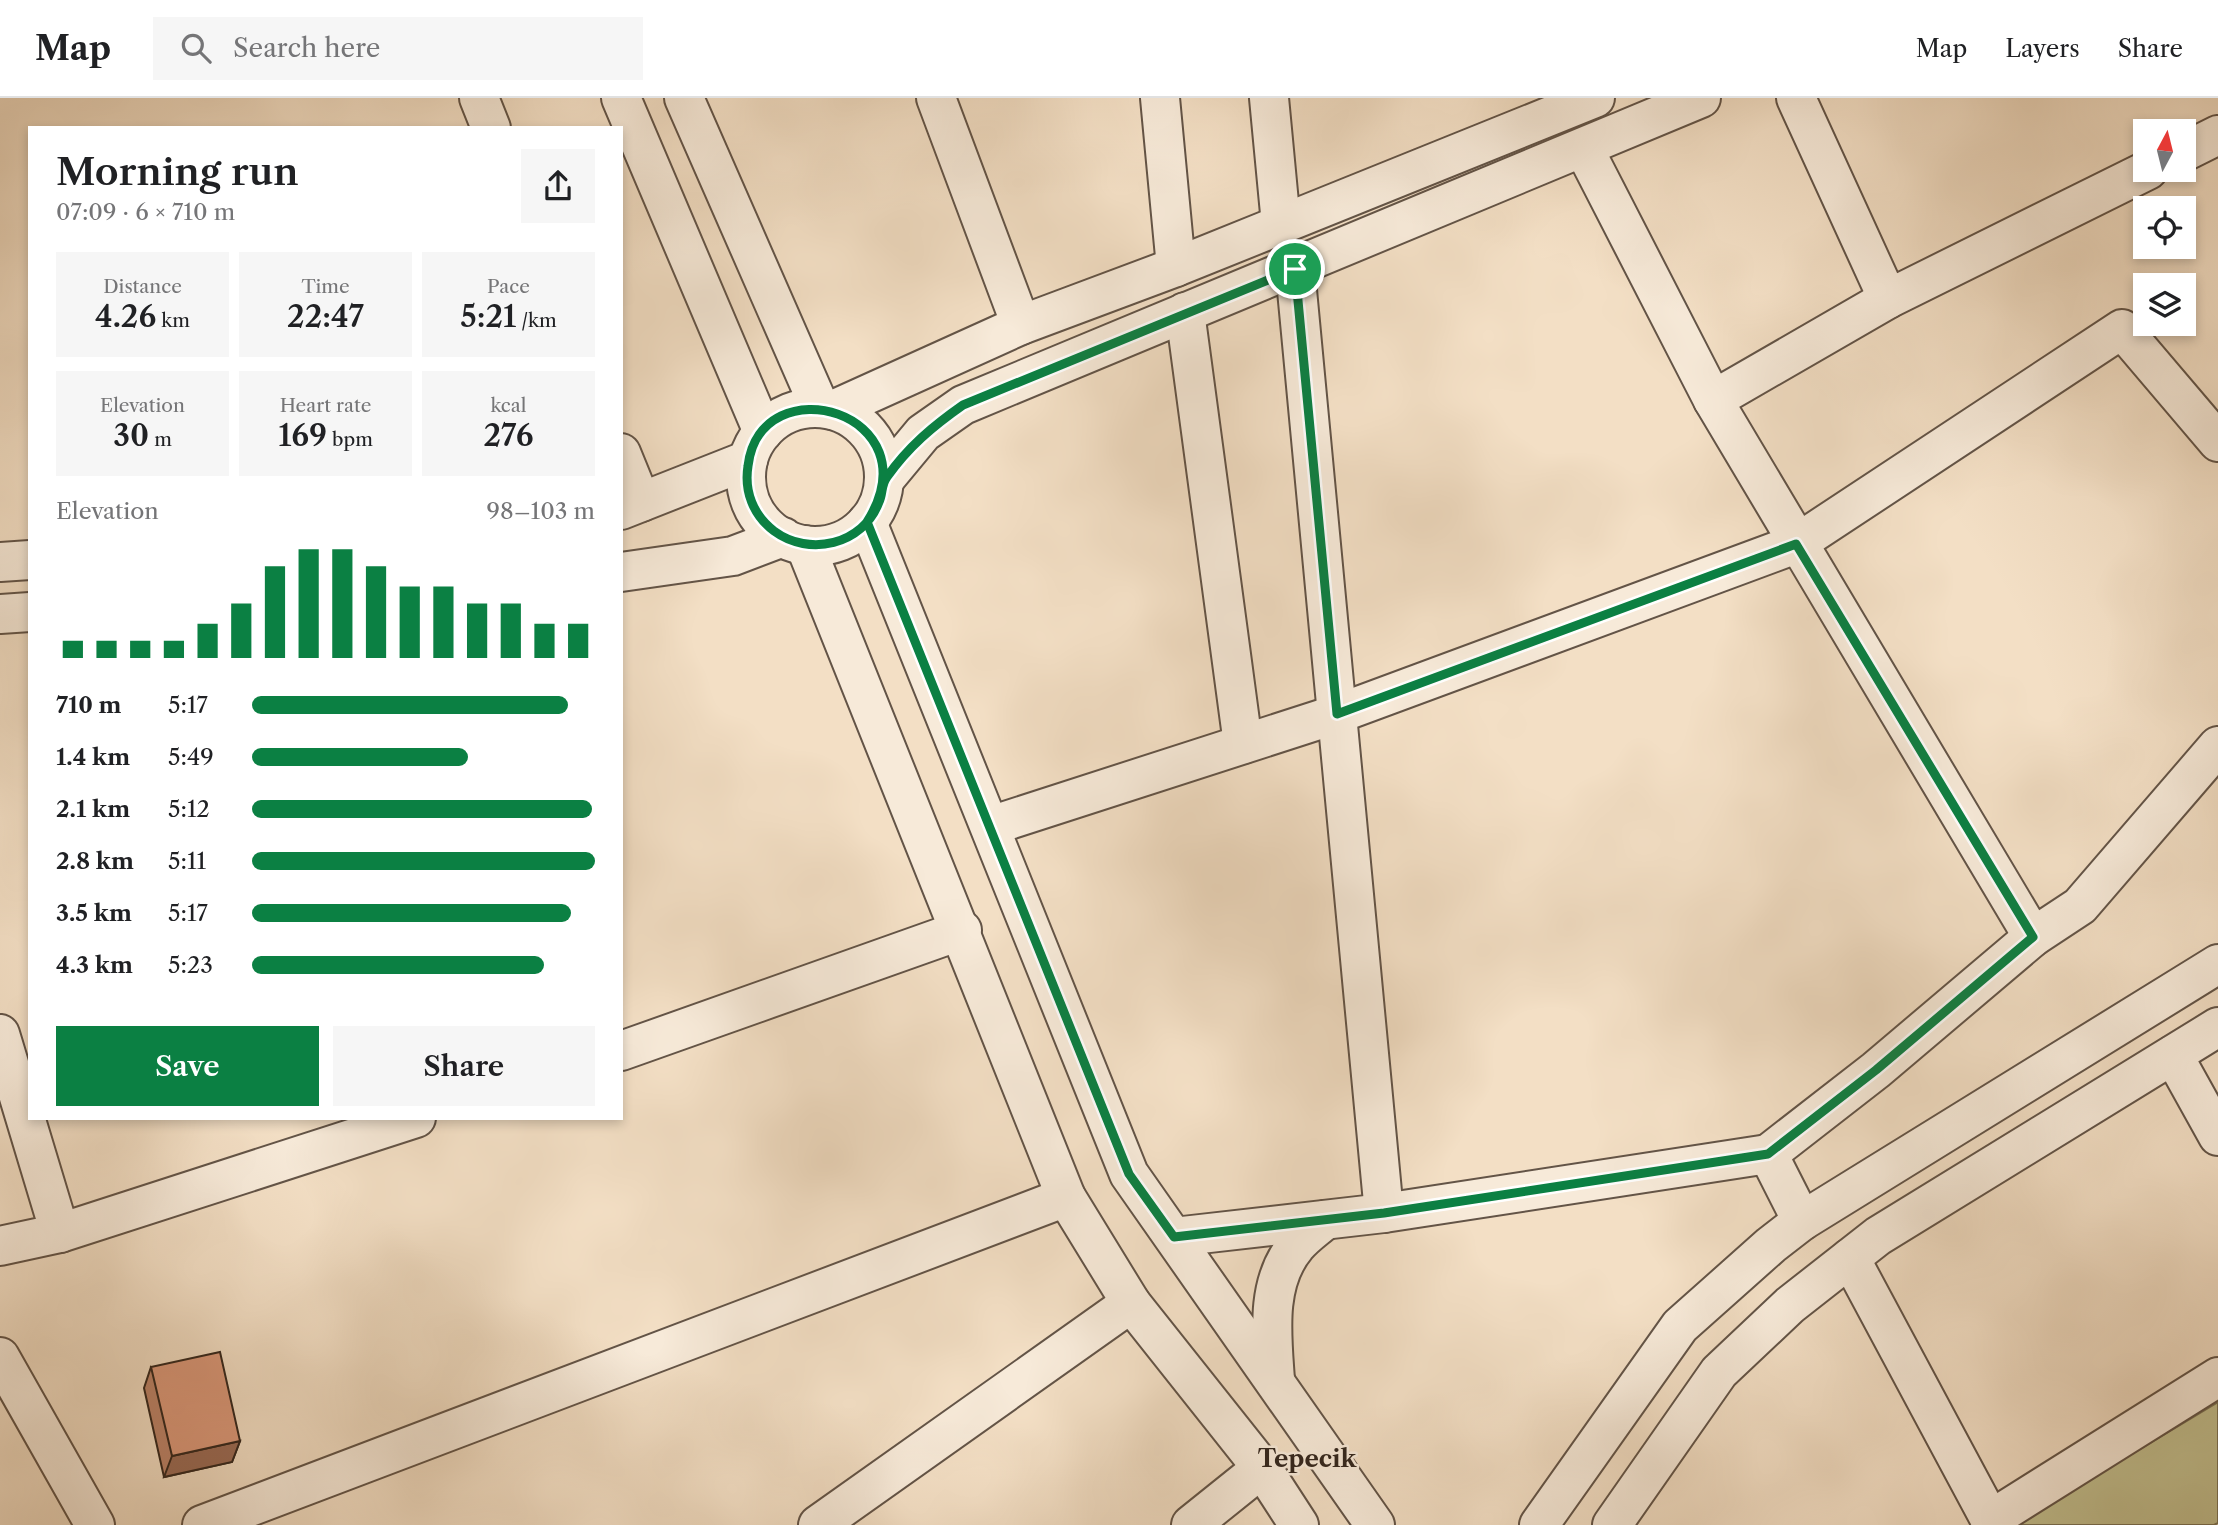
<!DOCTYPE html>
<html lang="en">
<head>
<meta charset="utf-8">
<style>
	:root { --surface:#fff; --page:#f6f6f6; --text:#202124; --muted:#757577; --line:#e0e0e0; --accent:#0b8043 }
	body { margin:0; font-family:"Libre Caslon Text",serif; background:var(--page); color:var(--text); height:100vh; display:flex; flex-direction:column; font-size:26px; white-space:nowrap }
	* { box-sizing:border-box; margin:0 }
	p { font-size:23px; color:var(--muted) }
	.icon { flex:none; width:38px; height:38px; fill:none; stroke:currentColor; stroke-width:2; stroke-linecap:round; stroke-linejoin:round }
	.map { position:relative; flex:1; overflow:hidden }
	.side { position:absolute; left:28px; top:28px; width:595px; height:994px; display:flex; flex-direction:column; background:var(--surface); border-radius:0px; box-shadow:0 4px 10px #0003 }
	.side>* { flex:none }
	.needle { width:46px; rotate:7deg }
	.fabs { position:absolute; left:2133px; top:21px; display:grid; gap:14px }
	.fabs a { display:grid; place-items:center; width:63px; height:63px; border-radius:0px; background:var(--surface); box-shadow:0 4px 10px #0003; font-size:35px }
	.pin { position:absolute; display:grid; place-items:center; width:60px; height:60px; color:#fff; margin:-30px; border:4px solid #fff; border-radius:50%; box-shadow:0 2px 7px #0007 }
	.round { display:grid; place-items:center; flex:none; width:74px; height:74px; border-radius:0px; background:var(--page) }
	.headline { display:flex; align-items:center; justify-content:space-between; height:119px; padding:0 28px }
	h1 { font-size:38px; font-weight:600; line-height:52px }
	.metrics { display:grid; grid-template-columns:repeat(3,1fr); gap:10px; height:119px; padding:7px 28px }
	.metrics div { display:grid; align-content:center; border-radius:0px; background:var(--page); text-align:center }
	.metrics b { font-size:30px; font-weight:600 }
	.metrics small { font-size:19px; font-weight:400 }
	.metrics p { font-size:19px }
	.chart { height:196px; padding:14px 28px }
	.chart p { display:flex; justify-content:space-between }
	.chart svg { width:100%; height:126px; margin-top:7px; stroke:var(--accent); stroke-width:6 }
	.cta { display:flex; gap:14px; margin-top:auto; padding:14px 28px }
	.cta a { flex:1; height:80px; border-radius:0px; background:var(--accent); color:#fff; font-size:28px; font-weight:600; line-height:80px; text-align:center }
	.cta a+a { background:var(--page); color:var(--text) }
	ul { padding:0 28px; list-style:none; font-size:23px }
	li { display:grid; grid-template-columns:112px 84px 1fr; align-items:center; height:52px }
	li i { height:18px; border-radius:9px; background:var(--accent) }
	header { display:flex; align-items:center; gap:42px; box-sizing:border-box; height:98px; padding:0 35px; background:var(--surface); border-bottom:2px solid var(--line) }
	header strong { font-size:33px }
	nav { display:flex; gap:38px; margin-inline-start:auto; font-size:24px }
	.search { width:490px; height:63px; background:var(--page); display:flex; align-items:center; gap:18px; box-sizing:border-box; padding:0 24px; border-radius:0px; color:var(--muted); font-size:26px }
	.map>svg:first-child { display:block }
	.green { fill:#c2c090; stroke:#7a7356; stroke-width:2 }
	.lines { fill:none; stroke-linecap:round; stroke-linejoin:round }
	.minor-casing { stroke:#635447; stroke-width:42 }
	.minor { stroke:#f7ead9; stroke-width:38 }
	.wall { fill:#bb8369; stroke:#33261d; stroke-width:2 }
	.shaded-wall { fill:#996a55; stroke:#33261d; stroke-width:2 }
	.building { fill:#da987a; stroke:#33261d; stroke-width:2 }
	.route-casing { stroke:#fff; stroke-width:14 }
	.route { stroke:#0b8043; stroke-width:9 }
	.labels { text-anchor:middle; dominant-baseline:central; stroke-width:5; stroke-linejoin:round; paint-order:stroke }
	.district-label { font-size:24px; font-weight:bold; fill:#33261d; stroke:#f7ead9 }
</style>
</head>
<body>
<header>
<strong>Map</strong>
<div class="search"><svg class="icon" aria-label="search" viewBox="0 0 24 24"><circle cx="10" cy="10" r="6"/><path d="M15 15l6 6"/></svg>Search here</div>
<nav><a>Map</a><a>Layers</a><a>Share</a></nav>
</header>
<div class="map">
<svg width="2218" height="1427" viewBox="0 0 2218 1427">
	<rect width="100%" height="100%" fill="#f3dfc5"/>
	<filter id="stains"><feTurbulence type="fractalNoise" baseFrequency=".00286" numOctaves="4"/><feColorMatrix values="0 0 0 0 .2 0 0 0 0 .09 0 0 0 0 .02 0 0 0 .5 -.17"/></filter>
	<radialGradient id="worn" r=".72"><stop offset=".6" stop-color="#630" stop-opacity="0"/><stop offset="1" stop-color="#630" stop-opacity=".3"/></radialGradient>
	<!-- green -->
	<polygon class="green" points="2218,1304 2218,1425 2214,1427 2014,1427"/>
	<g class="lines">
		<defs>
			<g id="minor">
				<polyline points="479,0 491,30"/>
				<polyline points="621,0 763,334"/>
				<polyline points="684,0 820,310"/>
				<polyline points="936,0 1021,227"/>
				<polyline points="1160,0 1176,169"/>
				<polyline points="1269,0 1281,126"/>
				<polyline points="1796,0 1888,201 2148,72"/>
				<polyline points="1584,51 1713,302 2033,839"/>
				<polyline points="2184,54 2218,37"/>
				<polyline points="1295,171 1384,1115"/>
				<polyline points="1185,214 1243,646"/>
				<polyline points="1713,302 1888,201"/>
				<circle cx="815" cy="379" r="69"/>
				<polyline points="833,312 1021,227 1176,169 1595,0"/>
				<polyline points="621,355 641,404"/>
				<polyline points="884,382 923,335 963,307 1701,0"/>
				<polyline points="621,412 748,362"/>
				<polyline points="867,424 1129,1076 1375,1427"/>
				<polyline points="805,447 1066,1099 1131,1205 1262,1370 1299,1427"/>
				<polyline points="0,464 30,462"/>
				<polyline points="621,474 733,458 783,439"/>
				<polyline points="0,516 30,514"/>
				<polyline points="990,728 1337,616 1796,446 2122,231 2218,344"/>
				<polyline points="0,936 60,1135 0,1148"/>
				<polyline points="621,953 962,832"/>
				<polyline points="2173,957 2218,1038"/>
				<polyline points="1802,1123 1768,1056 1876,972 2033,839 2080,808 2218,648"/>
				<polyline points="60,1135 416,1020"/>
				<polyline points="1174,1139 1384,1115 1768,1056"/>
				<polyline points="1850,1160 1993,1427"/>
				<polyline points="0,1259 95,1427"/>
				<path d="M1275 1282C1272 1238 1265 1185 1296 1148 1304 1138 1316 1130 1325 1122"/>
				<polyline points="1990,1422 2218,1279"/>
				<polyline points="202,1427 1066,1099"/>
				<polyline points="818,1427 1131,1205"/>
				<polyline points="1191,1427 1262,1370"/>
				<polyline points="1539,1427 1680,1228 1771,1147 1802,1123 2218,866"/>
				<polyline points="1612,1427 1719,1274 1790,1207 1878,1138 2218,929"/>
			</g>
		</defs>
		<!-- minor casing -->
		<use href="#minor" class="minor-casing"/>
		<!-- minor -->
		<use href="#minor" class="minor"/>
	</g>
	<!-- wall -->
	<polygon class="wall" points="151,1269 240,1343 232,1364 164,1379 144,1290"/>
	<!-- shaded-wall -->
	<polygon class="shaded-wall" points="240,1343 232,1364 164,1379 172,1358"/>
	<!-- building -->
	<polygon class="building" points="220,1254 240,1343 172,1358 151,1269"/>
	<g class="lines">
		<defs>
			<path id="route" d="M1295 171 963 307C933 328 908 349 887 379 881 386 883 396 879 404 863 447 809 459 774 433 753 417 744 393 748 368 760 265 936 314 867 424L1129 1076 1174 1139 1384 1115 1768 1056 1876 972 2033 839 1796 446 1337 616 1295 171"/>
		</defs>
		<!-- route casing -->
		<use href="#route" class="route-casing"/>
		<!-- route -->
		<use href="#route" class="route"/>
	</g>
	<g class="labels">
		<!-- district labels -->
		<g class="district-label">
			<text x="1307" y="1360">Tepecik</text>
		</g>
	</g>
	<rect width="100%" height="100%" filter="url(#stains)"/>
	<rect width="100%" height="100%" fill="url(#worn)"/>
</svg>
<div class="fabs">
<a><svg class="needle" viewBox="-14 -14 28 28"><path d="M0-13l5 13h-10z" fill="#e53935"/><path d="M0 13l5-13h-10z" fill="#757577"/></svg></a>
<a><svg class="icon" aria-label="locate" viewBox="0 0 24 24"><circle cx="12" cy="12" r="6"/><path d="M12 2v4M12 18v4M2 12h4M18 12h4"/></svg></a>
<a><svg class="icon" aria-label="layers" viewBox="0 0 24 24"><path d="M12 4l9 5-9 5-9-5zM3 14l9 5 9-5"/></svg></a>
</div>
<div class="pin" style="left:1295px;top:171px;background:#1e9e55"><svg class="icon" aria-label="arrive" viewBox="0 0 24 24"><path d="M6 21V4h12l-3 4 3 4H6"/></svg></div>
<section class="side">
<div class="headline"><div><h1>Morning run</h1><p>07:09 · 6 × 710 m</p></div><a class="round"><svg class="icon" aria-label="share" viewBox="0 0 24 24"><path d="M12 15V3M7 8l5-5 5 5M5 13v7h14v-7"/></svg></a></div>
<div class="metrics">
<div><p>Distance</p><b>4.26<small> km</small></b></div>
<div><p>Time</p><b>22:47</b></div>
<div><p>Pace</p><b>5:21<small> /km</small></b></div>
</div>
<div class="metrics">
<div><p>Elevation</p><b>30<small> m</small></b></div>
<div><p>Heart rate</p><b>169<small> bpm</small></b></div>
<div><p>kcal</p><b>276</b></div>
</div>
<div class="chart"><p><span>Elevation</span>98–103 m</p>
<svg viewBox="0 0 160 44" preserveAspectRatio="none"><path d="M5 44V38M15 44V38M25 44V38M35 44V38M45 44V32M55 44V25M65 44V12M75 44V6M85 44V6M95 44V12M105 44V19M115 44V19M125 44V25M135 44V25M145 44V32M155 44V32"/></svg>
</div>
<ul>
<li><b>710 m</b>5:17<i style="width:92%"></i></li>
<li><b>1.4 km</b>5:49<i style="width:63%"></i></li>
<li><b>2.1 km</b>5:12<i style="width:99%"></i></li>
<li><b>2.8 km</b>5:11<i style="width:100%"></i></li>
<li><b>3.5 km</b>5:17<i style="width:93%"></i></li>
<li><b>4.3 km</b>5:23<i style="width:85%"></i></li>
</ul>
<div class="cta"><a>Save</a><a>Share</a></div>
</section>
</div>
</body>
</html>
